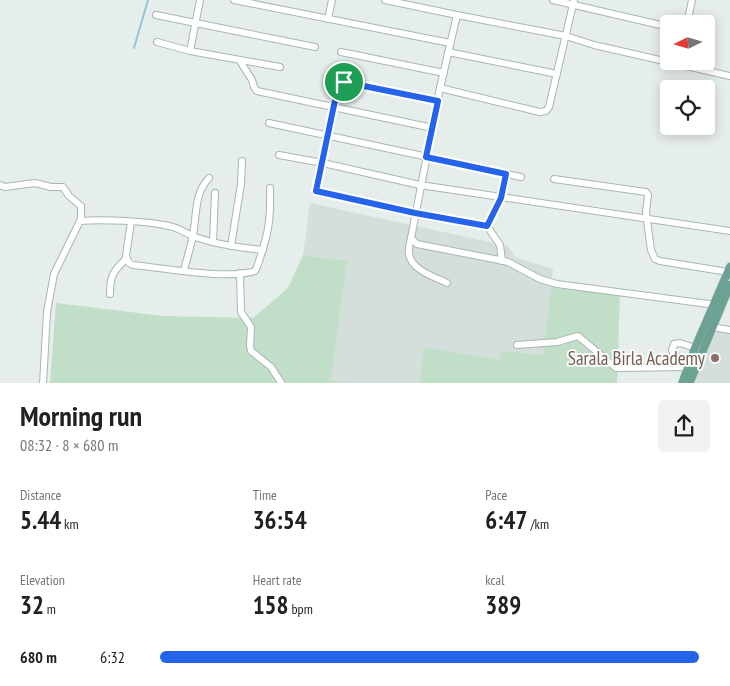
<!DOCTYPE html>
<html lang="en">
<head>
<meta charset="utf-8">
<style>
	:root { --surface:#fff; --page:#f2f2f2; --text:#202124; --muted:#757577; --accent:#2563eb }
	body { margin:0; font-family:"PT Sans Narrow",sans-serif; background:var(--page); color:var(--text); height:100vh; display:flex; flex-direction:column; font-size:19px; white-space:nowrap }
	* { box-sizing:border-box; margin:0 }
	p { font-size:16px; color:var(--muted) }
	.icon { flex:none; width:28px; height:28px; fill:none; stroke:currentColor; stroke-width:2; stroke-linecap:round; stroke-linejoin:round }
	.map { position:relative; height:383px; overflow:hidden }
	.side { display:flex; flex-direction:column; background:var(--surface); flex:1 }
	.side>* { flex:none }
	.needle { width:32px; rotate:265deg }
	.buttons { position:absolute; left:660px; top:15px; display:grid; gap:10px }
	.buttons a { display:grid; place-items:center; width:55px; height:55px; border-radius:5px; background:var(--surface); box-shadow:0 2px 12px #0003; font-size:25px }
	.pin { position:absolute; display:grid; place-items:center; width:42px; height:42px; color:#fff; margin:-21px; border:2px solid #fff; border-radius:50%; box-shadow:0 1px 5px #0007 }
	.round { display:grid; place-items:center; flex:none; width:52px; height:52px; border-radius:5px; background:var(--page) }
	.head { display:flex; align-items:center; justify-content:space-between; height:85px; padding:0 20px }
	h1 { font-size:28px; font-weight:700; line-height:38px }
	.metrics { display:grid; grid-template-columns:repeat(3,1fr); gap:8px; height:85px; padding:5px 20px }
	.metrics div { display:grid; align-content:center }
	.metrics b { font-size:25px; font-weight:700 }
	.metrics small { font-size:14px; font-weight:400 }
	.metrics p { font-size:14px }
	ul { padding:0 20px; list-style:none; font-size:16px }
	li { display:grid; grid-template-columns:80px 60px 1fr; align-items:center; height:38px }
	li i { height:12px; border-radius:6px; background:var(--accent) }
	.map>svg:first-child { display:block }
	.built { fill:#d4deda }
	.green { fill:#c0dec8 }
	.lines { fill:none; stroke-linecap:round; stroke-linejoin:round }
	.stream { stroke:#91c7d1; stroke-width:2 }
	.minor-casing { stroke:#a8b6b2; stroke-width:8 }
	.major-casing { stroke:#c2cac8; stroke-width:9 }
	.minor { stroke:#fff; stroke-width:6 }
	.major { stroke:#6ca294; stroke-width:8 }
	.route-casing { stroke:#fff; stroke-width:10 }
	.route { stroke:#2563eb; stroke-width:6 }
	.education-dot { fill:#8d6e63; stroke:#f7fbf9; stroke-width:2 }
	.labels { text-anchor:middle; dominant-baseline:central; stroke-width:4; stroke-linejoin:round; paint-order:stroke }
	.education-label { font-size:19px; fill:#785e54; stroke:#f7fbf9; text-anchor:end }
</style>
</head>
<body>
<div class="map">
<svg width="730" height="384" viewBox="0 0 730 384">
	<rect width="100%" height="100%" fill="#e6eeeb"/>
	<!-- built -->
	<g class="built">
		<polygon points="310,203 508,246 515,257 553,269 543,355 503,351 500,360 424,349 419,383 350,384 331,380 347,261 303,255"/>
		<polygon points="711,329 730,330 730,383 691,384"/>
	</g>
	<!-- green -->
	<g class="green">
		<polygon points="303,255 347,261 331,380 350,383 50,384 56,303 163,316 253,318 288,288"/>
		<path d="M551 286 620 296C618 325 619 354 617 383L419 384 424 348 499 360 502 351 543 355Z"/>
	</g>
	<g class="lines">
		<!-- stream -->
		<polyline class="stream" points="134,48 148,0"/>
		<defs>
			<g id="minor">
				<polyline points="234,0 450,43"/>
				<polyline points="385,0 457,15"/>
				<polyline points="553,0 669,27"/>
				<polyline points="156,15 315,47"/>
				<polyline points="328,19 332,0"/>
				<polyline points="687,24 692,0"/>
				<polyline points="157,42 190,51 280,67"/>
				<polyline points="190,51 200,0"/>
				<polyline points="341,52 444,73"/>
				<polyline points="448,52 557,74"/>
				<polyline points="240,61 252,80 254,87 257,91 433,128"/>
				<polyline points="440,88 540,112 546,111 549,107 574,0"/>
				<polyline points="438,101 344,82 341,83 333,108 316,191 415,213 487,226 500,245 502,261"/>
				<polyline points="269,123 521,177"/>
				<polyline points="279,155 323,163 420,185 730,231"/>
				<polyline points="554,179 646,192 648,195 646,213 651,250 655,259 660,261 728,272"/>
				<polyline points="0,185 5,187 35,183 51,187 63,187 69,196 81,206 81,221"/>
				<path d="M131 222 126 256 129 263 133 265C163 268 228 280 255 271L257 267C268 235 271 222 270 188"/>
				<polyline points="487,226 501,199 506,174"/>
				<path d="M411 238C410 243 408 249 409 254 411 270 435 277 447 283"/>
				<polyline points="213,242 215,193"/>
				<polyline points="231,246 241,184 242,161"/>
				<path d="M184 270C187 258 191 246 193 235 197 214 194 194 209 178"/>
				<polyline points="240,273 241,312 251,327 250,346 251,351 271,367 282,384"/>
				<path d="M110 294C110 276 113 271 126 259"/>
				<polyline points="716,305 557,284 540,279 508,262 499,260 417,244 411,238 440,88 457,15 566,36 594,45 730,76"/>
				<polyline points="712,327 730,330"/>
				<polyline points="517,345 557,342 578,336 616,368 688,367"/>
				<polyline points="690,362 674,355 672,350 674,344 680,343 702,350"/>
				<path d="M43 384 47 312 54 274 80 221C102 219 148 221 169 226 180 228 188 235 198 238 219 245 242 248 263 250"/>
			</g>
			<g id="major">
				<polyline points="682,384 695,348 730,267"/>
				<polyline points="689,384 730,285"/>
			</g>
		</defs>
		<!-- minor casing -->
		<use href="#minor" class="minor-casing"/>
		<!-- major casing -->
		<use href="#major" class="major-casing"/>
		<!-- minor -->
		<use href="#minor" class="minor"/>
		<!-- major -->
		<use href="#major" class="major"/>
	</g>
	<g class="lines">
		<defs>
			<polygon id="route" points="344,82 438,101 426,157 506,174 501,198 487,226 415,213 316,191 338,86"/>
		</defs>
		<!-- route casing -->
		<use href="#route" class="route-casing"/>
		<!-- route -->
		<use href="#route" class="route"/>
	</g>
	<!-- markers -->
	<circle class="education-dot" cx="715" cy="358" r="5"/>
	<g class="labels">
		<!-- education labels -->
		<g class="education-label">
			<text x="705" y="358">Sarala Birla Academy</text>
		</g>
	</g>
</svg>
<div class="buttons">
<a><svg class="needle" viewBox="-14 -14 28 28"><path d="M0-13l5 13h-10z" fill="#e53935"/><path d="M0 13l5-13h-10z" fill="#757577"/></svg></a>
<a><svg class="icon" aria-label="locate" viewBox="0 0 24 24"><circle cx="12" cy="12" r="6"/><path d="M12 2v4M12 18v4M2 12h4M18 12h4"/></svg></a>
</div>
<div class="pin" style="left:344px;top:82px;background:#1e9e55"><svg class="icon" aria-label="arrive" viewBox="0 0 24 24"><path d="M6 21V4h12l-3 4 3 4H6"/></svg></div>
</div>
<section class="side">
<div class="head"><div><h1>Morning run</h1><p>08:32 · 8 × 680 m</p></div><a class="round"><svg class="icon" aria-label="share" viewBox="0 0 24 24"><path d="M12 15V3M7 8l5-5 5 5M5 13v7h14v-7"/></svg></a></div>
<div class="metrics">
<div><p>Distance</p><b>5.44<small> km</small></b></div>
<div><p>Time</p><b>36:54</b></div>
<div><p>Pace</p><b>6:47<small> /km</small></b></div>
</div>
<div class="metrics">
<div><p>Elevation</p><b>32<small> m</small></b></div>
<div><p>Heart rate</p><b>158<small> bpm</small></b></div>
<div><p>kcal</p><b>389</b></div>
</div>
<ul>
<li><b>680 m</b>6:32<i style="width:98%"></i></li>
</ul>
</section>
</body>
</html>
